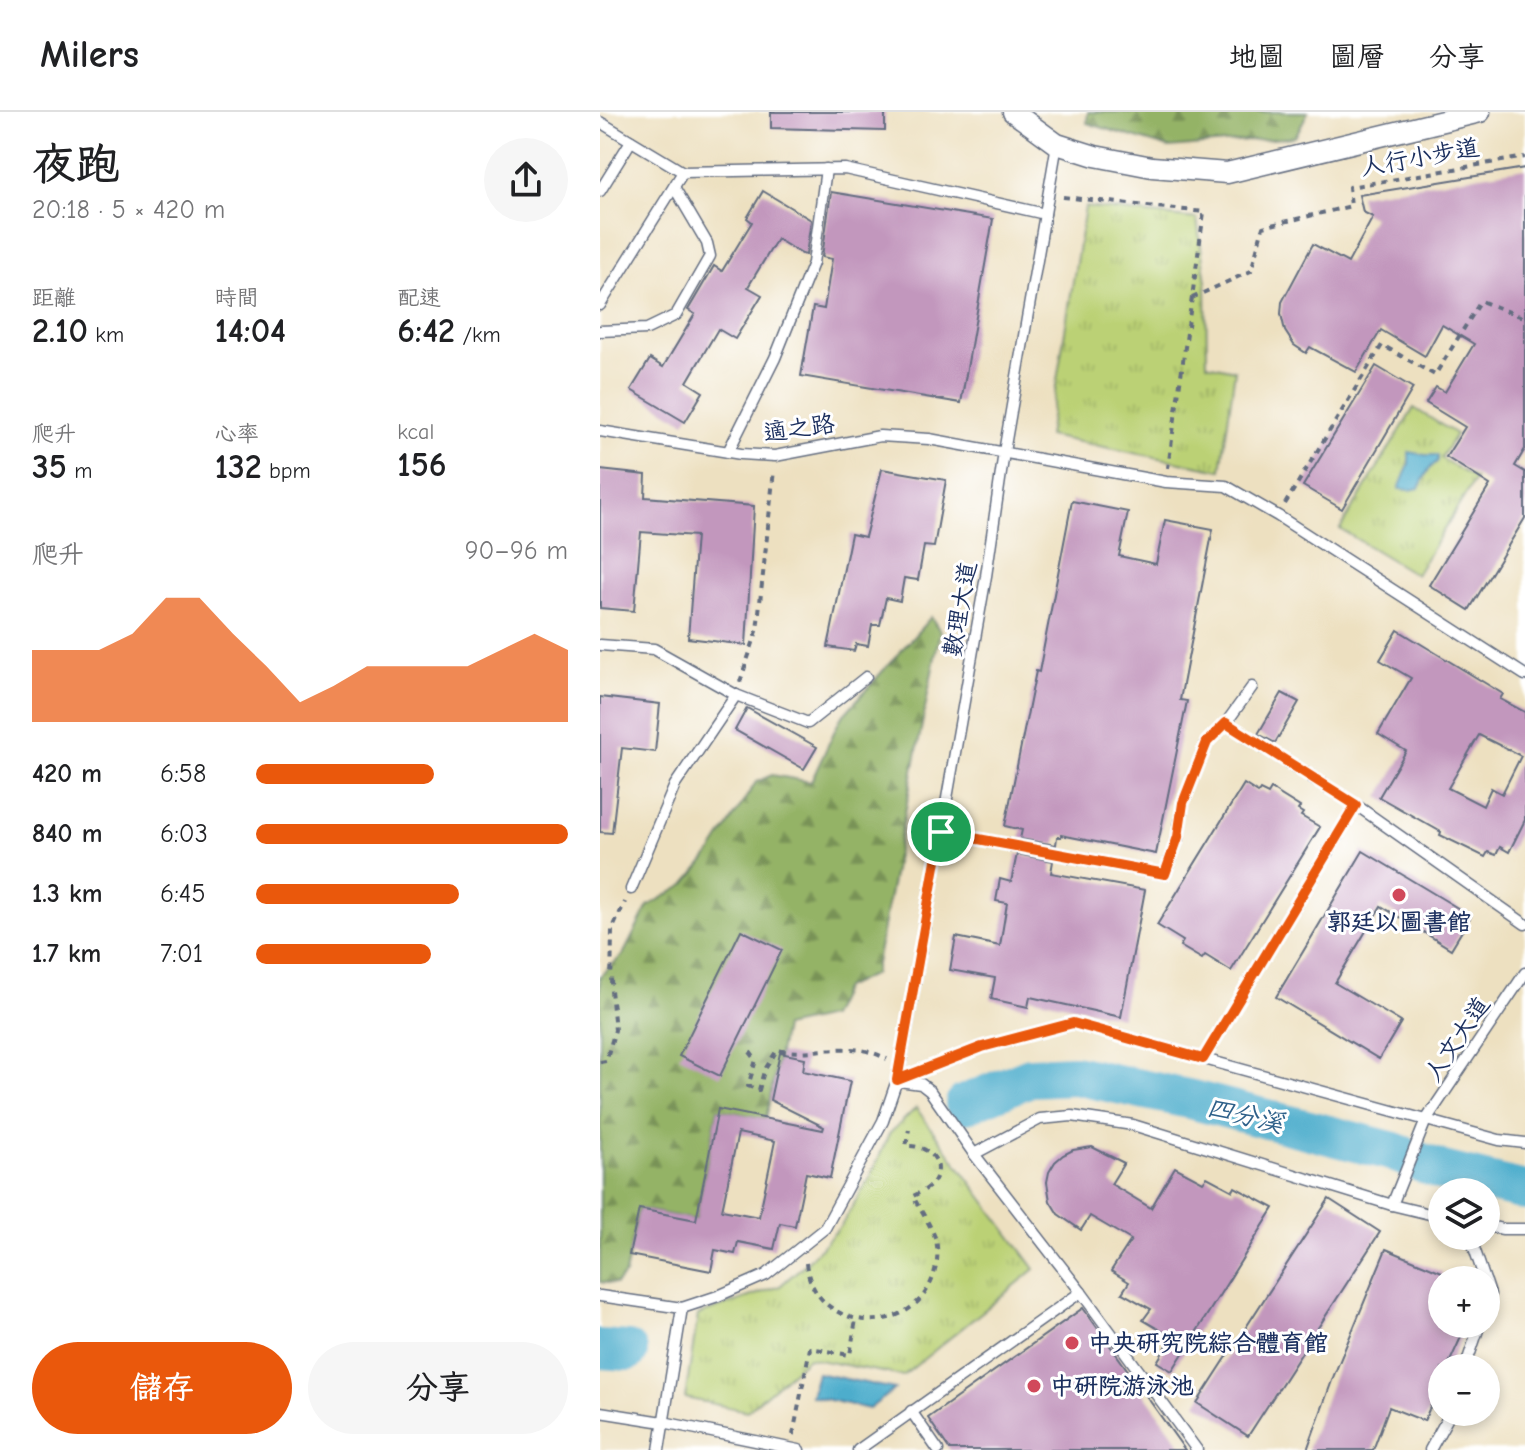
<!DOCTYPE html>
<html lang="zh-TW">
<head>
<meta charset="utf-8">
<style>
	:root { --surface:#fff; --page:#f6f6f6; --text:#202124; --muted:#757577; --line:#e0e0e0; --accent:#ea580c }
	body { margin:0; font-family:"Comic Neue","LXGW WenKai TC",sans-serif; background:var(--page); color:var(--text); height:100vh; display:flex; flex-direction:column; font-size:30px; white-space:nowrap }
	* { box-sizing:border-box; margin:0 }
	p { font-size:26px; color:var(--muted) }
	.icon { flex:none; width:44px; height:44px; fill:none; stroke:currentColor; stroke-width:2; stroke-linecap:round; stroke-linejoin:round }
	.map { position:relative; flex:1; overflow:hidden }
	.sheet { display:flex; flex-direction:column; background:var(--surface); width:600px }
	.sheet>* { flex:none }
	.fabs { position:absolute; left:828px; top:1066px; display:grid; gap:16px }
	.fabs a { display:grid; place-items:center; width:72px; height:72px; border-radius:50%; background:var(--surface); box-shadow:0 4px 12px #0003; font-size:40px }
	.pin { position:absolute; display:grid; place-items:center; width:68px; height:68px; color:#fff; margin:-34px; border:4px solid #fff; border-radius:50%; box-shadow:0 2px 8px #0007 }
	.round { display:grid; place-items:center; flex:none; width:84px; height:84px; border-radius:42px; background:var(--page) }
	.headline { display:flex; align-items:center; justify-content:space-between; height:136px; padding:0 32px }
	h1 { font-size:44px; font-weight:700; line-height:60px }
	.stats { display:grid; grid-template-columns:repeat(3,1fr); gap:12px; height:136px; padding:8px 32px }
	.stats div { display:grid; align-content:center }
	.stats b { font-size:34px; font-weight:700 }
	.stats small { font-size:22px; font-weight:400 }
	.stats p { font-size:22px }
	.chart { height:224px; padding:16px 32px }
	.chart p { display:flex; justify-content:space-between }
	.chart svg { width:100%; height:144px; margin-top:8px; fill:var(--accent); opacity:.7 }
	.primary-button { display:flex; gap:16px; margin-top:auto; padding:16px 32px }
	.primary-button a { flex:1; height:92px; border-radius:48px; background:var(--accent); color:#fff; font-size:32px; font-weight:700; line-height:92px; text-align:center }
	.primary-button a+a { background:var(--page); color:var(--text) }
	ul { padding:0 32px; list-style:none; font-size:26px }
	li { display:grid; grid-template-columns:128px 96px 1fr; align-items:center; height:60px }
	li i { height:20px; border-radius:10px; background:var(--accent) }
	header { display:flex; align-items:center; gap:48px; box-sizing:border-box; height:112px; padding:0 40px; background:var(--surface); border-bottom:2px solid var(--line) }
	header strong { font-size:38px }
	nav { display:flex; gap:44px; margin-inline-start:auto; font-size:28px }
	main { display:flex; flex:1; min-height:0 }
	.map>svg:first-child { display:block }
	.grass { fill:url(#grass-tufts); stroke:#6b806a; stroke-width:2 }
	.forest { fill:url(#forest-firs); stroke:#587162; stroke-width:2 }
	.water { fill:#4dadcc; stroke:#346e95; stroke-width:2 }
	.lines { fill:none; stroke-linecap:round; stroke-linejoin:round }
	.river { stroke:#4dadcc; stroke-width:40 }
	.building { fill:#c297bd; fill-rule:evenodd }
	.service-casing { stroke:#646d80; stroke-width:13 }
	.minor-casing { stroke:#646d80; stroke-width:23 }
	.path { stroke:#646d80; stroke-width:4; stroke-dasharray:6 6; stroke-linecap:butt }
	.service { stroke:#fff; stroke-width:10 }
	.minor { stroke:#fff; stroke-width:20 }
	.route-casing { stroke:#fff; stroke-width:16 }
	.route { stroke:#ea580c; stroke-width:10 }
	.poi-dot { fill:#d1495b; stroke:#fff; stroke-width:3 }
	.labels { text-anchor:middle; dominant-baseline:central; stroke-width:6; stroke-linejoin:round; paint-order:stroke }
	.street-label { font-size:24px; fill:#1b2f5e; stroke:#fff }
	.poi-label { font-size:24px; font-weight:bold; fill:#1b2f5e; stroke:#fff; text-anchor:start }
	.water-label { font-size:26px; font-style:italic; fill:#2f618a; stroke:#fff }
</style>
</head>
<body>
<header>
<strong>Milers</strong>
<nav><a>地圖</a><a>圖層</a><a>分享</a></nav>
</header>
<main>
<section class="sheet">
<div class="headline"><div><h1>夜跑</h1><p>20:18 · 5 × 420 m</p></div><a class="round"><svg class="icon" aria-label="share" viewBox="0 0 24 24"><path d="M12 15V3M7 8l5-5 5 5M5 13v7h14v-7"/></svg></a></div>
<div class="stats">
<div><p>距離</p><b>2.10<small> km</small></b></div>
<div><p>時間</p><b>14:04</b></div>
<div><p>配速</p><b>6:42<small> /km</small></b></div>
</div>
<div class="stats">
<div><p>爬升</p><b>35<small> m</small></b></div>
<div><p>心率</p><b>132<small> bpm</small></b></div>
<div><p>kcal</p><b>156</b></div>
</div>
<div class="chart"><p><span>爬升</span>90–96 m</p>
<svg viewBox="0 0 160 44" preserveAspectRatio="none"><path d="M0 44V22L10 22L20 22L30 17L40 6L50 6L60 17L70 27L80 38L90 33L100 27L110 27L120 27L130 27L140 22L150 17L160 22V44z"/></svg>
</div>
<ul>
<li><b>420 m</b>6:58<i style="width:57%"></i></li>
<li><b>840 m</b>6:03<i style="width:100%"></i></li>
<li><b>1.3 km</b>6:45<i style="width:65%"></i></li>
<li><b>1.7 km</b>7:01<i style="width:56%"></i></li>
</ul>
<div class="primary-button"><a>儲存</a><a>分享</a></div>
</section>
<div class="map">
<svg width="925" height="1338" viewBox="0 0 925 1338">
	<defs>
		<pattern id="grass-tufts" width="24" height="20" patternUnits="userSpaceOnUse" patternTransform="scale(2)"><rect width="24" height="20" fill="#bbd175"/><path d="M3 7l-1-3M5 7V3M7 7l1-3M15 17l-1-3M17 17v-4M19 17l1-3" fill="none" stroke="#a0b468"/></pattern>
		<pattern id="forest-firs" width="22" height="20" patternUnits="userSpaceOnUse" patternTransform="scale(2)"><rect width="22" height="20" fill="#94b366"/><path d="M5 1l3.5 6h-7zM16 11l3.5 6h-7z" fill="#789257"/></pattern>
	</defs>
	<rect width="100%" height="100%" fill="#fff"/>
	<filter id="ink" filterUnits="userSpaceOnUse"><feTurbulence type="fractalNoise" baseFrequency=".0125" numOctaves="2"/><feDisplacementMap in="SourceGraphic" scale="16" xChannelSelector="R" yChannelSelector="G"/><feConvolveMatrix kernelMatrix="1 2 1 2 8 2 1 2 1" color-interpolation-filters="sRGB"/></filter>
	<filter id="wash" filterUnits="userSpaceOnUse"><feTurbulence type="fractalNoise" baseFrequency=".006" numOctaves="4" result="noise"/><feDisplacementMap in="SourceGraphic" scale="32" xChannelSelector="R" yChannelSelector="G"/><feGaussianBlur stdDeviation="1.8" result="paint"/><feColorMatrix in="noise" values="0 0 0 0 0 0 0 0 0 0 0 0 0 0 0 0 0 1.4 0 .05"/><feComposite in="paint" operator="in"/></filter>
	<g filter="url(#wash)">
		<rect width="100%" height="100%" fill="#ede0c0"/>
		<!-- grass -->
		<g class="grass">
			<polygon points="485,95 597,107 606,170 607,252 635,258 621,358 448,324"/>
			<polygon points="814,296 856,322 841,346 875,367 816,463 740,417"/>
			<polygon points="316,996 435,1157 303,1264 208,1246 147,1299 85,1286 98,1203 180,1174 206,1151 241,1114 272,1061 289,1022"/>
		</g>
		<!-- forest -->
		<g class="forest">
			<polygon points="488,0 708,0 695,25 569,36 487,11"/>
			<polygon points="331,505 340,519 274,862 244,876 230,905 184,915 166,1007 118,997 96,1108 39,1097 25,1162 16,1172 0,1170 0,864 23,843 48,794 85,773 109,744 156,670 172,663 211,670 240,607"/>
		</g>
		<!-- water -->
		<g class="water">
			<polygon points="809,340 825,343 838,343 838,349 829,357 819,376 810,378 799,377 809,352"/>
			<polygon points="217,1261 295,1277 269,1297 211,1284"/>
		</g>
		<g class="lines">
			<!-- river -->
			<g class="river">
				<polyline points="365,992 430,965 474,963 593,988 791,1039 843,1059 925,1079"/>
				<polyline points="0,1237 28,1239"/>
			</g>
		</g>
		<g id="blocks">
			<!-- building -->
			<g class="building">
				<polygon points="171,0 285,0 285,19 171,16"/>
				<polygon points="925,56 925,337 915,354 925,360 925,406 869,498 829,473 890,373 846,345 865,315 826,291 836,275 845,280 874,232 842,213 825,244 781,218 756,260 710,235 706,241 694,233 685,219 681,202 682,190 713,132 748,151 773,105 763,100 759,83"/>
				<polygon points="163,79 211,108 206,143 202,142 177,127 148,175 162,183 135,227 118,217 87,270 103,280 85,310 31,278 50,247 63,255 95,202 88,198 114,154 122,159 152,110 147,106"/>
				<polygon points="231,80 393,107 361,291 201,264 213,195 224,197 232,147 222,145"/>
				<polygon points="776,254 813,276 742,397 703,374"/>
				<polygon points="282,357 346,368 334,435 324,434 318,468 304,466 300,489 286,486 280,513 272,513 268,534 256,532 254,539 228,535 251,422 265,425"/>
				<polygon points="0,358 46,363 45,385 154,394 146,533 88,526 96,424 41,420 34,499 0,496"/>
				<polygon points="472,389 528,400 519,444 556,452 565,408 613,417 580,588 587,589 556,742 461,723 461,725 457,725 456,733 420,727 422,718 405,714 436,559 439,560"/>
				<path d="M798 518 903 582 900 587 925 600V708L909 740 900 735 896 743 888 740 885 745 840 723 841 720 779 685 806 639 778 622 811 566 780 548ZM879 623 921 644 902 682 891 676 883 694 848 676Z"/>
				<polygon points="682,581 699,590 675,631 658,622"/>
				<polygon points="0,585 60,592 55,640 22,636 12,721 0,720"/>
				<polygon points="147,596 217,635 204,657 135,618"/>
				<polygon points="644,672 658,681 660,678 668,682 671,677 700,695 698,698 703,701 701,704 720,715 631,859 605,843 602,847 580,834 583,829 557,813"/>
				<polygon points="763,739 871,804 851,837 781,794 735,871 801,910 779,947 676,885"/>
				<polygon points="417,742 453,749 451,761 545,778 521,905 430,885 428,895 391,887 395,866 350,858 356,825 400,834 407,791 396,789 400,767 411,770"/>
				<polygon points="141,818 182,838 120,964 79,944"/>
				<path d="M180 941 205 946 203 959 250 969 230 1066 206 1061 195 1114 180 1111 174 1137 138 1130 135 1142 115 1138 111 1159 29 1143 39 1097 96 1108 118 997 223 1018 224 1015 170 988ZM138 1021 175 1029 159 1105 122 1098Z"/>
				<polygon points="492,1035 524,1051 511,1072 551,1096 575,1055 603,1070 607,1065 633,1079 635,1075 674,1096 572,1259 557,1250 572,1225 543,1208 551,1197 522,1181 529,1170 511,1159 531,1128 490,1104 481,1118 458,1102 450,1089 447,1070 449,1060 455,1050 463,1043 473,1038"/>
				<polygon points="729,1087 780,1120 648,1324 597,1291"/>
				<polygon points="786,1137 842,1160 842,1212 867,1212 847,1256 842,1256 842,1268 824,1309 789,1295 773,1338 707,1338 734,1263"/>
				<polygon points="483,1196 585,1338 350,1338 328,1306"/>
			</g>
		</g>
	</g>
	<g filter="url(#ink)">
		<use href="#blocks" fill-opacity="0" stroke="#646d80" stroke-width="2"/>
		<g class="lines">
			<defs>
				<g id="service">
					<polyline points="0,10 83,60"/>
					<polyline points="0,79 31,29"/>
					<polyline points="0,193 83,60 245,57 445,102"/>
					<polyline points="0,219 47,217 76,203 110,144 107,131 74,75"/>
					<polyline points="0,319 141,342 175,344 280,324 329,327 566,370 626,374 678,404 925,563"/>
					<polyline points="128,340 175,246 213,151 226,57"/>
					<polyline points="0,533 54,537 136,583 208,611 266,565"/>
					<polyline points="626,611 756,693 925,812"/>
					<polyline points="341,720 565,762 578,725 583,691 607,630 626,611 652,575"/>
					<polyline points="31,777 75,673 136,583"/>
					<polyline points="603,947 756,693"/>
					<polyline points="297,968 382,935 473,911 899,1028 925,1031"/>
					<polyline points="374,1042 440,1007 472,1004 533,1013 792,1093 842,1105"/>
					<polyline points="792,1093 826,1008 925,861"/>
					<polyline points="886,1114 903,1117 925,1117"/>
					<polyline points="870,1124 885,1168"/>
					<polyline points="886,1170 890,1182 886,1195"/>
					<polyline points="481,1180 597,1338"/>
					<polyline points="0,1184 82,1196 118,1184 166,1163 225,1116 283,1009 297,968 300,954 386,464 404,340 457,32"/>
					<polyline points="865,1256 880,1212"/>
					<polyline points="311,1299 338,1338"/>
					<polyline points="0,1300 63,1310 199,1338"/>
					<polyline points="59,1338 82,1196"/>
					<polyline points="258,1338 481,1180 374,1042 330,979 321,972 299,969"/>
					<polyline points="830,1338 851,1300"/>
				</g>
				<polyline id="minor" points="413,0 457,32 495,44 552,55 627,61 880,0"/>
			</defs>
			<!-- service casing -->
			<use href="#service" class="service-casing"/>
			<!-- minor casing -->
			<use href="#minor" class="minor-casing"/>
			<!-- path -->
			<g class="path">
				<polyline points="463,85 604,100 568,356"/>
				<polyline points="592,186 651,159 663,115 751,94 749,75 925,45"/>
				<polyline points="685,392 782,233 835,263 881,189 925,206"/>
				<polyline points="140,570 157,519 174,358"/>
				<path d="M150 940 156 948 148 974 159 978 164 959 177 938C216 945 249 926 287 947"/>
				<polyline points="0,950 6,949 15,918 11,878 12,818 25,790"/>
				<path d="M206 1151C214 1224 319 1228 335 1158 338 1149 338 1137 336 1128 331 1113 320 1098 313 1084 319 1081 326 1078 331 1073 349 1053 329 1032 306 1034L309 1017"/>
				<polyline points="193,1323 210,1236 250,1243 256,1207"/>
			</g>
			<!-- service -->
			<use href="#service" class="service"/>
			<!-- minor -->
			<use href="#minor" class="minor"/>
		</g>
	</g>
	<g class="lines" filter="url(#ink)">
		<defs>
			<polygon id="route" points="626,611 756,693 603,947 473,911 382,935 297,968 341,720 565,762 578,725 583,691 607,630"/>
		</defs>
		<!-- route casing -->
		<use href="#route" class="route-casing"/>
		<!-- route -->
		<use href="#route" class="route"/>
	</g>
	<!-- markers -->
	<g class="poi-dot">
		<circle cx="799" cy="783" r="8"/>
		<circle cx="472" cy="1231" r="8"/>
		<circle cx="434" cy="1274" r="8"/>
	</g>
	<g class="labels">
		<!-- street labels -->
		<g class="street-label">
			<text transform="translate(820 45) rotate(-10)">人行小步道</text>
			<text transform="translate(199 316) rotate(-8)">適之路</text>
			<text transform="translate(360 497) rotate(-80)">數理大道</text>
			<text transform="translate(857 927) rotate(-56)">人文大道</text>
		</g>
		<!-- poi labels -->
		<g class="poi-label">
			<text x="799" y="810" text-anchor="middle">郭廷以圖書館</text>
			<text x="488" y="1231">中央研究院綜合體育館</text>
			<text x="450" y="1274">中研院游泳池</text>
		</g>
		<!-- water labels -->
		<g class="water-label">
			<text transform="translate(645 1004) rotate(13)">四分溪</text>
		</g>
	</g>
</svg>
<div class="fabs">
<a><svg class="icon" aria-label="layers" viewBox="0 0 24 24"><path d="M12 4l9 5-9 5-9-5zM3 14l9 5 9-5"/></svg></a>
<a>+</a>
<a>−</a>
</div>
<div class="pin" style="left:341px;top:720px;background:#1e9e55"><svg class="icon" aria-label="arrive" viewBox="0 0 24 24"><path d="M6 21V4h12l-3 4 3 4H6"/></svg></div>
</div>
</main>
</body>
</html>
